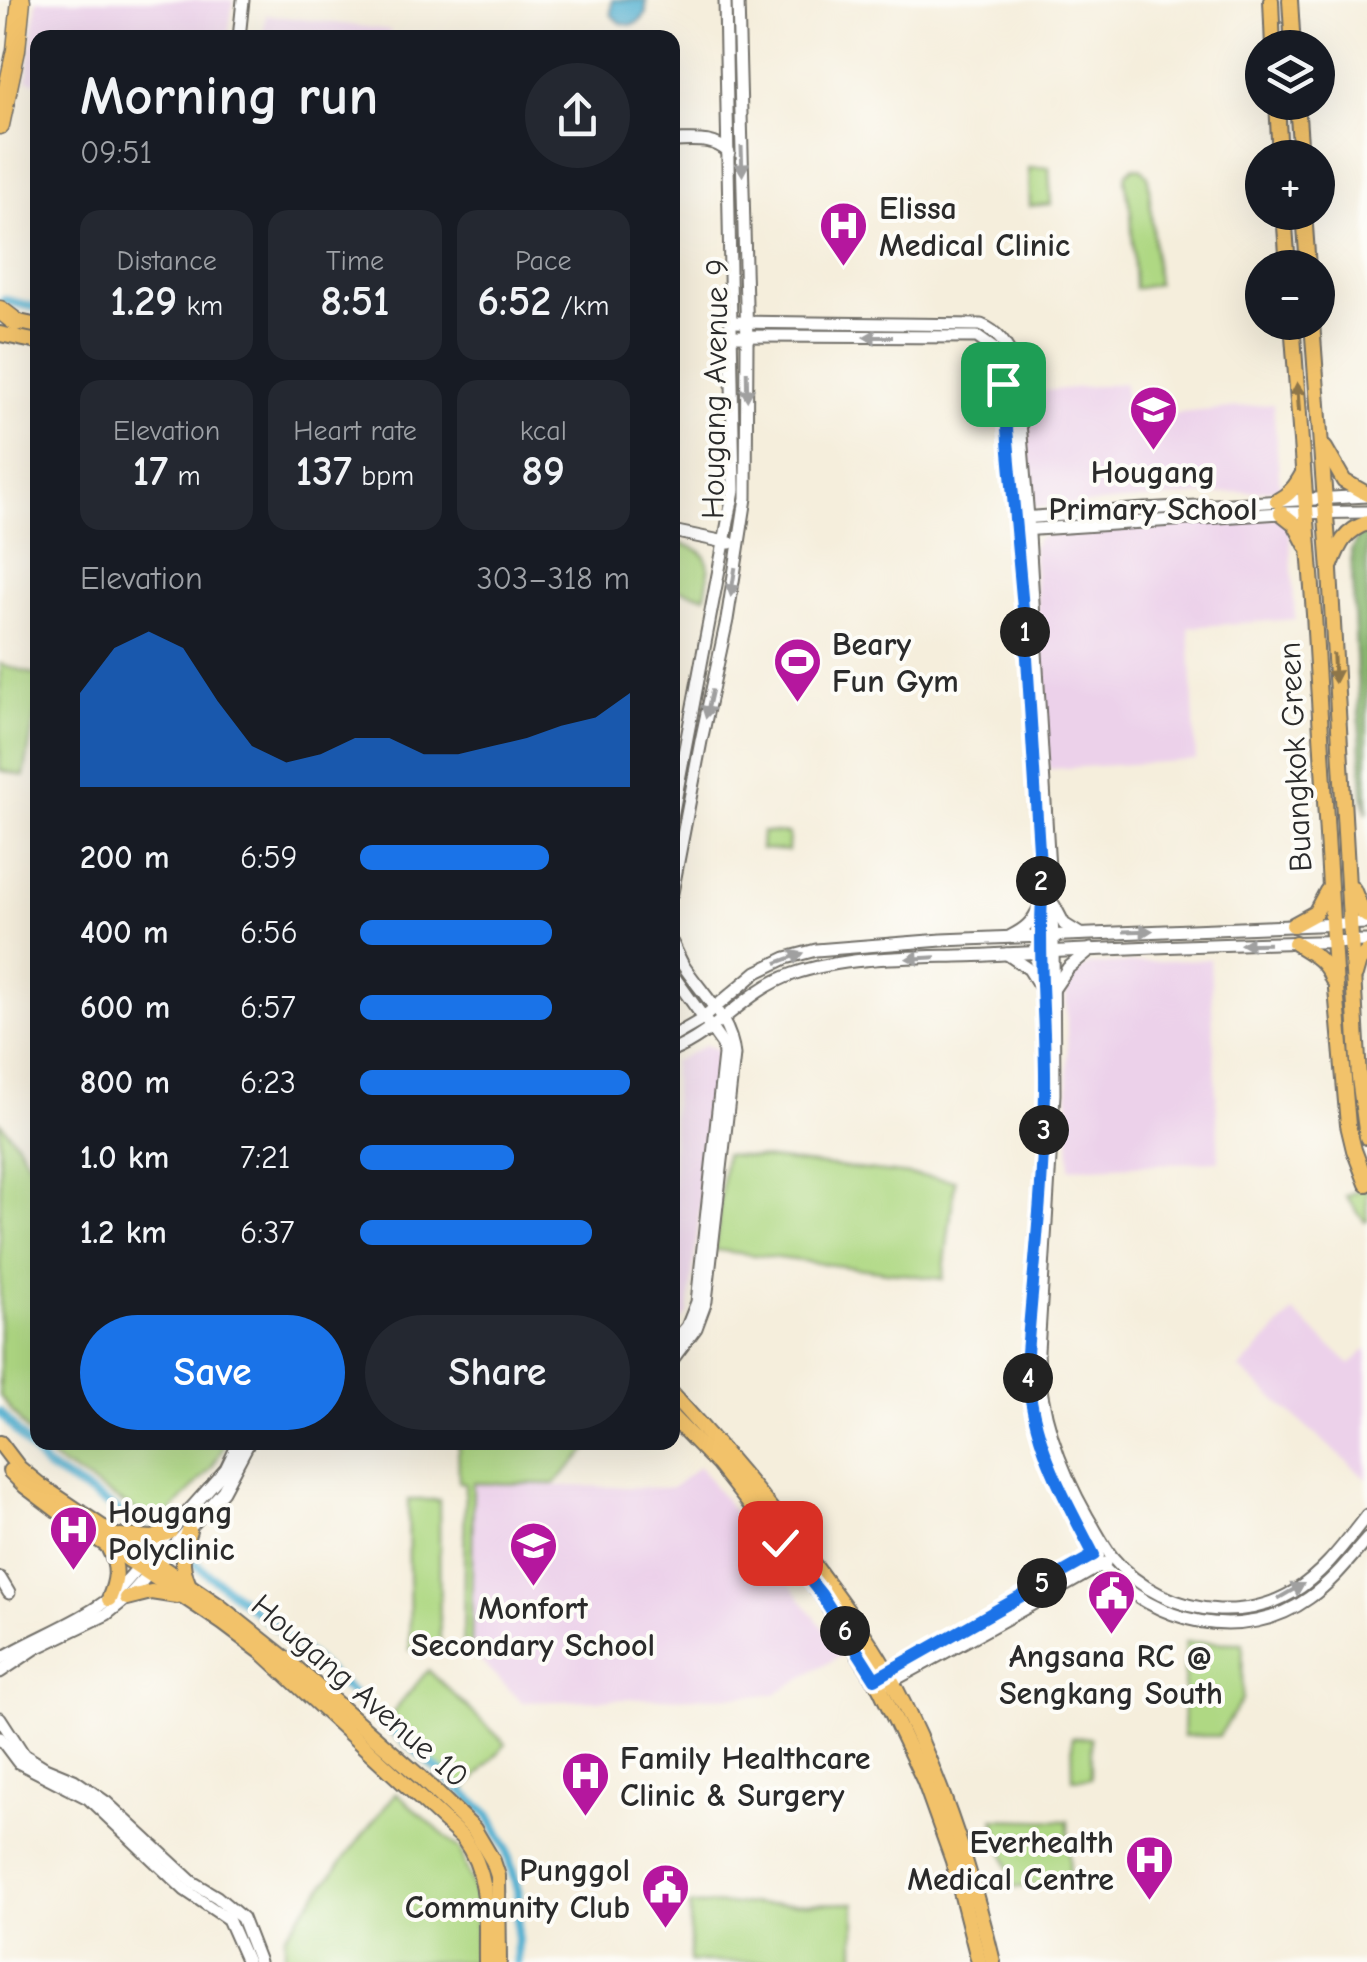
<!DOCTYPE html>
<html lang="en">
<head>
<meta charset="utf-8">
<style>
	:root { --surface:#171b24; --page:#242831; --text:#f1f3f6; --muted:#9ea1a6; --accent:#1a73e8 }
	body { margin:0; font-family:"Comic Neue",sans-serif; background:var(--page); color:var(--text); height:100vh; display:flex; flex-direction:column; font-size:38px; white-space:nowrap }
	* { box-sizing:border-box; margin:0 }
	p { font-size:32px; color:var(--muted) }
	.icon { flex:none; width:55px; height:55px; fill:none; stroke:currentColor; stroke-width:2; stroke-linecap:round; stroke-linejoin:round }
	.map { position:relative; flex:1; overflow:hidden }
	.panel { position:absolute; left:30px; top:30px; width:650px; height:1420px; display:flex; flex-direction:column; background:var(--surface); border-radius:20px; box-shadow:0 10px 40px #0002 }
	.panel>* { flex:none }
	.tools { position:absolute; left:1245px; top:30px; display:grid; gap:20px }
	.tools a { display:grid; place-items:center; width:90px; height:90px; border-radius:50%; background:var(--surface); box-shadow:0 10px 40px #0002; font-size:50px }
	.pin { position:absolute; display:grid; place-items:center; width:85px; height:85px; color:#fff; margin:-42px; border-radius:20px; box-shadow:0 5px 15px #0006 }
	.km { position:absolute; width:50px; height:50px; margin:-25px; border-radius:50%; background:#222; color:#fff; font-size:28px; line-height:50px; text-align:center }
	.round { display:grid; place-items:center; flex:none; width:105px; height:105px; border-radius:52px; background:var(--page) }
	.overview { display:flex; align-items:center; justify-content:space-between; height:170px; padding:0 50px }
	h1 { font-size:55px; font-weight:700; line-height:75px }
	.figures { display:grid; grid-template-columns:repeat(3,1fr); gap:15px; height:170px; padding:10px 50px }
	.figures div { display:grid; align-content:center; border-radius:20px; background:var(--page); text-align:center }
	.figures b { font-size:42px; font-weight:700 }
	.figures small { font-size:28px; font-weight:400 }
	.figures p { font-size:28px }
	.chart { height:280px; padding:20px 50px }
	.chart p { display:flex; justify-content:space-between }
	.chart svg { width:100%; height:180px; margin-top:10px; fill:var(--accent); opacity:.7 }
	.button { display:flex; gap:20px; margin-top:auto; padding:20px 50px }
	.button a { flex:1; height:115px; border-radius:60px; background:var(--accent); color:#fff; font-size:40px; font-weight:700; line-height:115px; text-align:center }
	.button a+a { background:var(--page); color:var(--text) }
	ul { padding:0 50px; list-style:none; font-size:32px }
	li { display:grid; grid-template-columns:160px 120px 1fr; align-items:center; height:75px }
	li i { height:25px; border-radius:12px; background:var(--accent) }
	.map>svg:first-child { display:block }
	.built { fill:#ecd1ea }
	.green { fill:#afd883; stroke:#6d8257; stroke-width:2.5 }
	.forest { fill:#8bb871; stroke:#5b724e; stroke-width:2.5 }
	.water { fill:#52b1d1; stroke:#3e6e7e; stroke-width:2.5 }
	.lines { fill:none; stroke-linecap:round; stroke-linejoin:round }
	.canal { stroke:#52b1d1; stroke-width:9 }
	.minor-casing { stroke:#726f69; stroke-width:15 }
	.major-casing { stroke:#726f69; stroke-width:18 }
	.highway-casing { stroke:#726f69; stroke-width:21 }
	.minor { stroke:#fff; stroke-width:11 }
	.major { stroke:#f2c26a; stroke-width:14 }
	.highway { stroke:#f2c26a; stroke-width:18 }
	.oneway { fill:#a0a0a0 }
	.oneway2 { fill:#8e764a }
	.route-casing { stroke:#fff; stroke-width:20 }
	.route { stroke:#1a73e8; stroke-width:12 }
	.labels { text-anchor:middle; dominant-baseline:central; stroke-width:8; stroke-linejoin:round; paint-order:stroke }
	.poi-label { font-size:32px; font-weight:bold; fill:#2b2b2b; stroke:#fdfcf7; text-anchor:start }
	.street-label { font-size:32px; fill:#2b2b2b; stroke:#fdfcf7 }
</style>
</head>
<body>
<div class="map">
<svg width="1367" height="1962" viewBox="0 0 1367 1962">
	<rect width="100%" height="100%" fill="#fdfcf7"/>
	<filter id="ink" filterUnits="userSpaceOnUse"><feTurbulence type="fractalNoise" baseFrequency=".01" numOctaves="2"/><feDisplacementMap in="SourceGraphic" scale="20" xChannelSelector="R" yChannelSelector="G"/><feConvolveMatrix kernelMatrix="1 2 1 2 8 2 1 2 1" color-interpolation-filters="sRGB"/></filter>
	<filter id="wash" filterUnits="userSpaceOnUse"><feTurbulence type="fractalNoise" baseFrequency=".0048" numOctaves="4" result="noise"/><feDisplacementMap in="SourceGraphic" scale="40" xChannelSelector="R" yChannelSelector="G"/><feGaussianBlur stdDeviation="2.25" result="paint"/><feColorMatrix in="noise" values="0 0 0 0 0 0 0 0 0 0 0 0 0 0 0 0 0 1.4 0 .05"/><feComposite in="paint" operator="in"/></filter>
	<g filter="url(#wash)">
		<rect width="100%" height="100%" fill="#f5eedc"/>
		<!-- built -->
		<g class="built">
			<polygon points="37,0 233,0 228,37 38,38 37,83 27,80"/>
			<polygon points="266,15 390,30 389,37 263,37"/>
			<polygon points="1124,383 1128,418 1273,404 1280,489 1034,508 1023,393"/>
			<polygon points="1282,516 1289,522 1295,619 1189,627 1196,760 1050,769 1048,767 1033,548 1037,539 1045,535"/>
			<polygon points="1210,959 1219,1161 1070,1168 1066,986 1075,974 1088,965"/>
			<polygon points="706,1045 718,1050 688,1313 673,1331 673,1062"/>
			<polygon points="1293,1312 1351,1365 1367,1348 1367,1479 1240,1369"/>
			<polygon points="699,1466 843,1654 773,1695 522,1702 472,1653 472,1484 672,1488"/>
		</g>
		<!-- green -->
		<g class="green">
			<polygon points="1049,167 1051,204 1030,206 1029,168"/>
			<polygon points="1134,167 1142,169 1148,176 1157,284 1135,289 1131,213 1125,180 1126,174"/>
			<path d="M673 542C711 549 712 561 705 596L673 588Z"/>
			<polygon points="0,664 37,675 37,704 24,776 0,770"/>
			<polygon points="762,832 789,834 788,851 761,849"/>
			<polygon points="0,1122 17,1143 37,1178 38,1442 226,1443 212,1467 165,1518 156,1523 52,1459 38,1445 0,1396"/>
			<polygon points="725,1154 955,1180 943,1279 715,1250"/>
			<polygon points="1367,1186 1367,1221 1365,1222 1346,1196"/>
			<polygon points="458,1443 594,1443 554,1484 473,1483 471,1654 463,1654 465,1483 459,1482"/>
			<polygon points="408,1500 439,1500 440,1649 410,1650"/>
			<polygon points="1185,1642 1243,1643 1242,1700 1219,1736 1183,1736"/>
			<polygon points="428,1670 506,1744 461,1794 382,1726"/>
			<polygon points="1072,1737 1091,1738 1091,1778 1073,1779"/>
			<polygon points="396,1793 460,1849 477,1900 475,1962 285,1962 285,1934"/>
			<polygon points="994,1819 1068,1821 1070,1880 1014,1888"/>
			<polygon points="855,1903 855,1962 690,1962 690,1905"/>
		</g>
		<!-- forest -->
		<polygon class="forest" points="1367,531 1367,814 1363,795 1351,551 1360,533"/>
		<!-- water -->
		<path class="water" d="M612 0H646V14C637 29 621 28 611 14Z"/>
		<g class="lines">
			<!-- canal -->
			<g class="canal">
				<polyline points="4,300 38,308"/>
				<polyline points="0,1412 45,1466 143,1526"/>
				<polyline points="194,1563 287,1636 489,1815 506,1848 518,1892 517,1962"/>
			</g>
		</g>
	</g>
	<g filter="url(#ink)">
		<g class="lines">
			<defs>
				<g id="minor">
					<polyline points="239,38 243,0"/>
					<path d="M672 141C693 141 714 137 729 153"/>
					<path d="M731 322 981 325C999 332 1007 346 1015 363L1028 518 1053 936 1054 1094 1038 1351C1039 1412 1058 1465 1088 1518 1096 1531 1103 1545 1112 1557 1138 1589 1179 1608 1219 1610 1245 1611 1271 1605 1293 1592 1324 1573 1345 1543 1367 1515"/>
					<path d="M732 336 977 337 994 349 1000 360 1024 613 1042 899C1037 974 1047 1049 1044 1125"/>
					<polyline points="1022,518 1144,509 1367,496"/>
					<polyline points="1021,530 1281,513 1367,512"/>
					<polyline points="672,531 730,543"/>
					<polyline points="672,817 734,490 725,0"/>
					<polyline points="672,893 701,741 727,620 746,498 747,342 738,0"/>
					<polyline points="1054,905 1064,924 1080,934"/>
					<path d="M1011 936C1025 929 1032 923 1039 908"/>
					<path d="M672 943C676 950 679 958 683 965 702 994 731 1019 734 1055L706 1301 696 1328 672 1360"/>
					<polyline points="1007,954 1029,969 1039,985"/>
					<polyline points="672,974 723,1045 724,1055 697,1302 687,1327 672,1344"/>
					<polyline points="1053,990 1068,968 1091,949"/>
					<polyline points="672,1037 698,1022 757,972 786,958 816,950 942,940 1367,923"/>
					<path d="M672 1051C717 1033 744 991 793 974 852 954 926 958 988 955 1114 948 1241 943 1367 941"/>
					<path d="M1041 1173C1038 1214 1035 1254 1032 1295 1029 1328 1025 1360 1030 1393 1039 1445 1056 1481 1080 1527 1087 1541 1093 1556 1103 1567 1154 1624 1244 1645 1309 1598 1332 1582 1349 1560 1367 1539"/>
					<polyline points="0,1578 9,1593"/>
					<path d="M0 1659C37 1637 80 1622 114 1595L226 1469 239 1442"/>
					<polyline points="0,1672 36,1648 107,1614 127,1598 223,1491 249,1442"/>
					<polyline points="883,1675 1097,1553"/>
					<path d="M885 1685C959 1645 1032 1605 1105 1563"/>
					<polyline points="0,1718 24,1755 45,1768 74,1780 107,1803 192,1882 217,1897 242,1918 259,1962"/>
					<polyline points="0,1738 18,1762 88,1798 185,1890 228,1919 247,1962"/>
				</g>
				<g id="major">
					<polyline points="1271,0 1273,48"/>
					<polyline points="1290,0 1293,48"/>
					<polyline points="1277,102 1280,158"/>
					<polyline points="1297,102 1301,158"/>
					<polyline points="1284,212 1288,268"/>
					<polyline points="1304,212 1308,268"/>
					<polyline points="10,320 38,326"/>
					<polyline points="1292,322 1314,614 1336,989 1348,1125 1354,1150 1367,1184"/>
					<polyline points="1312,322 1330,571 1359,1078 1367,1137"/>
					<polyline points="0,334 38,342"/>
					<polyline points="1325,448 1344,481 1367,494"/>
					<path d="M1277 501C1290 494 1296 486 1303 473"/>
					<polyline points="1281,513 1295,524 1306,545"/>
					<path d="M1331 565C1339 544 1345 531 1367 523"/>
					<polyline points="1353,889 1363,913 1367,916"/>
					<polyline points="1293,925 1315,913 1327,891"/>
					<path d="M1295 943C1311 953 1326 960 1332 979"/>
					<polyline points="1355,975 1359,961 1367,952"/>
					<path d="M672 1394C725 1452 776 1512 822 1576 847 1610 874 1646 893 1683 939 1771 970 1866 993 1962"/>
					<polyline points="672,1417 718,1464 821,1594 880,1688 924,1780 953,1861 979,1962"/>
					<polyline points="0,1443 19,1468 41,1486 218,1605 287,1660 420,1777 474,1829 493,1861 498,1876 499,1962"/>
					<path d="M10 1471 25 1486 78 1526 223 1623 263 1653 463 1838C492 1878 485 1915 486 1962"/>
					<polyline points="120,1536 153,1538 170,1532"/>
					<path d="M109 1549C119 1568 117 1580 109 1599"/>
					<path d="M188 1583C180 1564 182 1550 189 1531"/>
					<polyline points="127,1598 151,1592 177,1596"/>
				</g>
				<g id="highway">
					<polyline points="0,125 16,50 21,0"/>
					<polyline points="0,310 16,322"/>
				</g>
			</defs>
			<!-- minor casing -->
			<use href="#minor" class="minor-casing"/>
			<!-- major casing -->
			<use href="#major" class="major-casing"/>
			<!-- highway casing -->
			<use href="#highway" class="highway-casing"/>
			<!-- minor -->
			<use href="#minor" class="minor"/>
			<!-- major -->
			<use href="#major" class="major"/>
			<!-- highway -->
			<use href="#highway" class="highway"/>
		</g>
		<!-- one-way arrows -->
		<defs><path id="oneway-solid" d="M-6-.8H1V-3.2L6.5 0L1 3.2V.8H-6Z" transform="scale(2.5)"/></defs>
		<g class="oneway">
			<use href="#oneway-solid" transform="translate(742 161) rotate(88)"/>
			<use href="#oneway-solid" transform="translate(878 337) rotate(180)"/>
			<use href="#oneway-solid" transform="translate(747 386) rotate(89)"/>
			<use href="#oneway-solid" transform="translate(733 582) rotate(99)"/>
			<use href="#oneway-solid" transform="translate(709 704) rotate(103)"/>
			<use href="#oneway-solid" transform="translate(1138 931) rotate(-2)"/>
			<use href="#oneway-solid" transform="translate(1255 944) rotate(179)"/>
			<use href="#oneway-solid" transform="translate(790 958) rotate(-20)"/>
			<use href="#oneway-solid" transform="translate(921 958) rotate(177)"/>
			<use href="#oneway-solid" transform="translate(1291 1591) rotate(-30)"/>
		</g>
		<g class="oneway2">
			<use href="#oneway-solid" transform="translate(1298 397) rotate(-94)"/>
			<use href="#oneway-solid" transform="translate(1334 668) rotate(87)"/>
		</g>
	</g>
	<g class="lines" filter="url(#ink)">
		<defs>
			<path id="route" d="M780 1543 821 1594 875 1679 1094 1555C1059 1487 1027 1433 1027 1353 1034 1266 1044 1179 1045 1091 1046 1027 1038 963 1042 898L1026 642 1003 384"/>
		</defs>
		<!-- route casing -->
		<use href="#route" class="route-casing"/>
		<!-- route -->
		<use href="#route" class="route"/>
	</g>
	<!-- icons -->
	<defs>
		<symbol id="hospital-pin" viewBox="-11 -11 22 30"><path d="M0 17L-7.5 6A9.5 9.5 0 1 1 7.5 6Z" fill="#b5179e" stroke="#fdfcf7"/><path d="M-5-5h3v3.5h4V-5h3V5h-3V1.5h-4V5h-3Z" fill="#fff"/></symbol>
		<symbol id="school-pin" viewBox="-11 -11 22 30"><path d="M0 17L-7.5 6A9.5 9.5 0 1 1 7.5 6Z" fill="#b5179e" stroke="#fdfcf7"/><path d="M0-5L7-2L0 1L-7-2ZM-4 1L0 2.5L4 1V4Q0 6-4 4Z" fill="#fff"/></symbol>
		<symbol id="stadium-pin" viewBox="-11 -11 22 30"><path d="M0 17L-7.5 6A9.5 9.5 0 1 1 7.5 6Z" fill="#b5179e" stroke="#fdfcf7"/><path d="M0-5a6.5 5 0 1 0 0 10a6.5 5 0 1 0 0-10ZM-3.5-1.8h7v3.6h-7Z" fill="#fff"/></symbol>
		<symbol id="civic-pin" viewBox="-11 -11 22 30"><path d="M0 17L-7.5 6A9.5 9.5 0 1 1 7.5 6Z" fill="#b5179e" stroke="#fdfcf7"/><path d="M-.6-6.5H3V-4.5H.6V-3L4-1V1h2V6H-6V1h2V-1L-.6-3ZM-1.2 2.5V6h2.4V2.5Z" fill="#fff"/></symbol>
	</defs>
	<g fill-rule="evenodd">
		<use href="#hospital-pin" x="816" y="198" width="55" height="75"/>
		<use href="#school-pin" x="1126" y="382" width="55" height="75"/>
		<use href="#stadium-pin" x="770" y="634" width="55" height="75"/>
		<use href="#hospital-pin" x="46" y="1502" width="55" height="75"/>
		<use href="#school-pin" x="506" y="1518" width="55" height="75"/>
		<use href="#civic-pin" x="1084" y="1566" width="55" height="75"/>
		<use href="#hospital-pin" x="558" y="1748" width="55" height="75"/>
		<use href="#hospital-pin" x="1122" y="1832" width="55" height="75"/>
		<use href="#civic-pin" x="638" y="1860" width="55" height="75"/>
	</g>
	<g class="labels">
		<!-- poi labels -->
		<g class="poi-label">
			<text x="879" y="208">Elissa<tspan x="879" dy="37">Medical Clinic</tspan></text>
			<text x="1153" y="472" text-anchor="middle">Hougang<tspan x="1153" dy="37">Primary School</tspan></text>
			<text x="832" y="644">Beary<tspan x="832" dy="37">Fun Gym</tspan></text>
			<text x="108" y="1512">Hougang<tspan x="108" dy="37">Polyclinic</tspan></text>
			<text x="533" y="1608" text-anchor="middle">Monfort<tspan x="533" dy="37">Secondary School</tspan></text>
			<text x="1111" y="1656" text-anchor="middle">Angsana RC @<tspan x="1111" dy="37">Sengkang South</tspan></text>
			<text x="620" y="1758">Family Healthcare<tspan x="620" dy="37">Clinic &amp; Surgery</tspan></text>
			<text x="1114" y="1842" text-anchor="end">Everhealth<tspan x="1114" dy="37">Medical Centre</tspan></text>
			<text x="630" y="1870" text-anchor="end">Punggol<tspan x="630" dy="37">Community Club</tspan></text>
		</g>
		<!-- street labels -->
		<g class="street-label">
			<text transform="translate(715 389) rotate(-89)">Hougang Avenue 9</text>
			<text transform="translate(1295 757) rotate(-93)">Buangkok Green</text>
			<text transform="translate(360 1691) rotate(41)">Hougang Avenue 10</text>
		</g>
	</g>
</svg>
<div class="tools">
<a><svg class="icon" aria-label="layers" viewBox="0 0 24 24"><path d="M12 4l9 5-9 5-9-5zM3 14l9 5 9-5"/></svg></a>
<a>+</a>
<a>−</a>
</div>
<div class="pin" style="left:1003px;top:384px;background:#1e9e55"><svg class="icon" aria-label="arrive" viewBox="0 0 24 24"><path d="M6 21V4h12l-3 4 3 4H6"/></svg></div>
<div class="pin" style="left:780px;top:1543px;background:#d93025"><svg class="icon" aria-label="check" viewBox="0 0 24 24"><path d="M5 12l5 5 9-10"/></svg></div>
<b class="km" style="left:1025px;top:632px">1</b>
<b class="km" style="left:1041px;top:881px">2</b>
<b class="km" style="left:1044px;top:1130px">3</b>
<b class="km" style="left:1028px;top:1378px">4</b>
<b class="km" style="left:1042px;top:1583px">5</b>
<b class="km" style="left:845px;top:1631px">6</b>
<section class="panel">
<div class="overview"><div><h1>Morning run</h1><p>09:51</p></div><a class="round"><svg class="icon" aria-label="share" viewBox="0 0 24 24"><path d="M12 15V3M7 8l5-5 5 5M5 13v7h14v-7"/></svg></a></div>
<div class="figures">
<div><p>Distance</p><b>1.29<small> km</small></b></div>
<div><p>Time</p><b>8:51</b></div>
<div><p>Pace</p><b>6:52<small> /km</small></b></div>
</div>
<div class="figures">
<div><p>Elevation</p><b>17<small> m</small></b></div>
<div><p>Heart rate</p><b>137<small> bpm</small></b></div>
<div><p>kcal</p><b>89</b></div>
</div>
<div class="chart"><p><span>Elevation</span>303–318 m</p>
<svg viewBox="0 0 160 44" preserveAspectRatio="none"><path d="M0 44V21L10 10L20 6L30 10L40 23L50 34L60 38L70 36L80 32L90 32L100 36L110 36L120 34L130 32L140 29L150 27L160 21V44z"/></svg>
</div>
<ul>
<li><b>200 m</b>6:59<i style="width:70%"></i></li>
<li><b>400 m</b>6:56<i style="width:71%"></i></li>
<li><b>600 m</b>6:57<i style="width:71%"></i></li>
<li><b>800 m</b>6:23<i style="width:100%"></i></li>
<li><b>1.0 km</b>7:21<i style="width:57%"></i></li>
<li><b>1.2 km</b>6:37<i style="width:86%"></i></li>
</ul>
<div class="button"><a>Save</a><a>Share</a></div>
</section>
</div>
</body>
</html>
